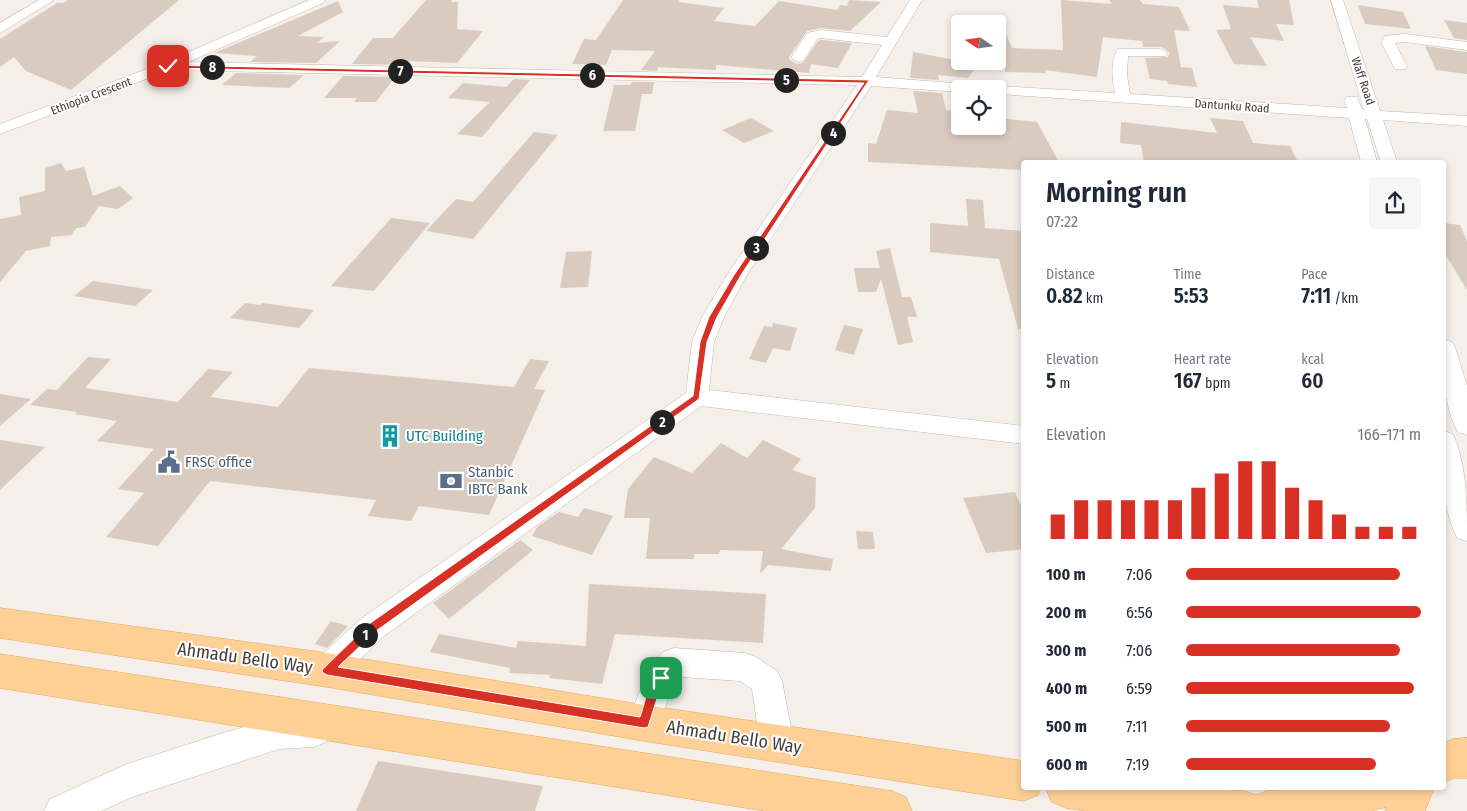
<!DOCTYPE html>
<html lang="en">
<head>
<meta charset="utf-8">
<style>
	:root { --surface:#fff; --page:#f6f6f7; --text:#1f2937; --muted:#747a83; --accent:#d93025 }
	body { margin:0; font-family:"Fira Sans Condensed",sans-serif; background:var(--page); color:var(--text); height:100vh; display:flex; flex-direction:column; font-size:19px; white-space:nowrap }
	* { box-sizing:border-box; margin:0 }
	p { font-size:16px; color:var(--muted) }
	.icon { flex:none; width:28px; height:28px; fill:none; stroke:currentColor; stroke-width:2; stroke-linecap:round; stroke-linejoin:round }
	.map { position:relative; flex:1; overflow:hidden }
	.side { position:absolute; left:1021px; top:160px; width:425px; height:630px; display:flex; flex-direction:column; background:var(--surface); border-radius:5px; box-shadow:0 2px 8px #0003 }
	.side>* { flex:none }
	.needle { width:32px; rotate:283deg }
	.buttons { position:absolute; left:951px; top:15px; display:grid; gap:10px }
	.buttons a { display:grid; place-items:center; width:55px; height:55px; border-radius:5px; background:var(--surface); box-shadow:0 2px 8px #0003; font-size:25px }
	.pin { position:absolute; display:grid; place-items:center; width:42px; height:42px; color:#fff; margin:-21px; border-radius:10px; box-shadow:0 2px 8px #0006 }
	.km { position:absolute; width:25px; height:25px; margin:-12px; border-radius:50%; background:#222; color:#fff; font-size:14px; line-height:25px; text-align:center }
	.round { display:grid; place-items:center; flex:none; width:52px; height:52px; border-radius:5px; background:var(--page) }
	.summary { display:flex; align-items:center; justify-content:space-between; height:85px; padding:0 25px }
	h1 { font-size:28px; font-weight:600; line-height:38px }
	.stats { display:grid; grid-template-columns:repeat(3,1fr); gap:8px; height:85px; padding:5px 25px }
	.stats div { display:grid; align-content:center }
	.stats b { font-size:21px; font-weight:600 }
	.stats small { font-size:14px; font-weight:400 }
	.stats p { font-size:14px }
	.chart { height:140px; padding:10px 25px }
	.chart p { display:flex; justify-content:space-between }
	.chart svg { width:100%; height:90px; margin-top:5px; stroke:var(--accent); stroke-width:6 }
	ul { padding:0 25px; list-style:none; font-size:16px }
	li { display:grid; grid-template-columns:80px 60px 1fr; align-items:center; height:38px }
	li i { height:12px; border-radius:6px; background:var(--accent) }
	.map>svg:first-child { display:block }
	.building { fill:#d9cbc0 }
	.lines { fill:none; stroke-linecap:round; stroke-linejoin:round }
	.minor-casing { stroke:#c3b8ad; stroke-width:1 }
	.major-casing { stroke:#e7aa63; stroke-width:1 }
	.minor { fill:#fff; fill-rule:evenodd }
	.major { fill:#ffd096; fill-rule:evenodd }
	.route { fill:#d93025; stroke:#fff }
	.labels { text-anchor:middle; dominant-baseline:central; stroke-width:4; stroke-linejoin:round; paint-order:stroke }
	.far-street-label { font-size:12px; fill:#483e36; stroke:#fff }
	.culture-label { font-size:15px; fill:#0d838f; stroke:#fff; text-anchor:start }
	.service-label { font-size:15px; fill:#4e5e75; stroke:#fff; text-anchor:start }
	.near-street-label { font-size:18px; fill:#483e36; stroke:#fff }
</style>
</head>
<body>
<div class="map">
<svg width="1467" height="811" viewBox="0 0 1467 811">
	<rect width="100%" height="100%" fill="#f4efe8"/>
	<!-- building -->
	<g class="building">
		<polygon points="68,0 179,0 71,90 26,71 14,57 0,67 0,39 57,3 63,3"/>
		<polygon points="426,0 452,0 451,2 458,2 457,29 483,31 457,63 407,61 404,65 352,64 373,38 393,38"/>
		<polygon points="623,0 680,0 678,2 724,8 714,21 755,26 779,1 837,10 840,5 847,6 849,0 881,2 850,31 821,28 807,31 789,57 790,60 797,64 803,63 818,41 821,40 852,43 838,68 811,64 809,73 716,65 716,70 658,67 657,71 641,70 655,51 612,50 606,65 572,64 584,39 596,40"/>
		<polygon points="1061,0 1112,4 1109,0 1140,0 1143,4 1179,7 1190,31 1174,30 1181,67 1192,68 1197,87 1168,84 1167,81 1150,79 1145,58 1168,57 1170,53 1162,47 1143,47 1142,41 1103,37 1097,77 1045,70 1046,73 1005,72 1005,69 998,68 998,16 1012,48 1063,50"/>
		<polygon points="1257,0 1289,0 1294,25 1276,24 1284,41 1250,37 1267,66 1234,64 1216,30 1231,29 1223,5 1259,8"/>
		<polygon points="338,1 343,12 298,36 324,37 317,43 340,41 316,63 250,62 257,56 214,53"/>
		<polygon points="1358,5 1403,12 1411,29 1365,24"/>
		<polygon points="1444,20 1467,23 1467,40 1454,38"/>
		<polygon points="1425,46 1467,52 1467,74 1436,70"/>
		<polygon points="913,52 960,61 978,64 968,78 938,75 939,80 910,78"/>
		<polygon points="236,73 304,75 289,88 222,85"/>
		<polygon points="343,76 395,77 376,102 354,102 357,98 324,98"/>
		<polygon points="514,79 530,80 482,137 457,134 490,102 448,98 463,83 506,87"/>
		<polygon points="632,82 654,82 652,94 642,94 635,131 603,131 614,85 630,85"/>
		<polygon points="913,91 942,93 946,110 960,112 960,126 998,126 998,118 1037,122 1059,162 1024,162 1024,170 868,162 868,143 876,144 887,110 918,113"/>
		<polygon points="751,118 774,131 744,143 722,130"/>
		<polygon points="1210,118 1243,121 1253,143 1290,146 1298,162 1144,162 1141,145 1120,143 1121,122 1217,133"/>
		<polygon points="534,132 558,135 473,239 426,231 456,199 473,202"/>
		<polygon points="61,163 66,171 84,167 93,196 120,186 133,198 118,209 99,206 85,227 76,228 72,235 51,237 50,246 26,251 0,282 0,219 21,215 19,197 45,191 45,168"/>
		<polygon points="966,199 983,200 985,228 1024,231 1024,329 1018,329 999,259 930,252 930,223 968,226"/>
		<polygon points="391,218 430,223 374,291 331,286"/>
		<polygon points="1444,223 1460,225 1467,241 1467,290 1444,252"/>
		<polygon points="890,248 902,297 911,297 917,317 907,317 913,342 898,345 881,279 876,292 858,292 854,268 880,268 876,251"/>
		<polygon points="592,251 588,287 560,288 566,252"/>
		<polygon points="93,281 153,290 135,306 74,296"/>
		<polygon points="245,303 260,305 262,303 314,310 299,328 230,318"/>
		<polygon points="773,323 797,328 790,351 773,348 766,363 749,359 764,326 772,327"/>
		<polygon points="844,325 863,329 854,355 835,350"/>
		<polygon points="88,357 111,359 85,388 178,402 208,369 233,372 210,397 278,407 309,368 514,387 530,359 549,361 534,389 545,390 489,515 419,506 411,521 368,516 376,500 210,481 158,546 106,537 144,493 118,489 154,449 97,441 117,421 75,414 77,412 30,405 47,389 57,390"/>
		<polygon points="0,394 31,399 0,426"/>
		<polygon points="0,440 45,447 0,490"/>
		<polygon points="763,440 801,459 792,470 816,478 815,508 781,549 833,559 831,571 768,565 760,574 763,551 720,550 719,554 694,554 694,559 646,559 650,518 624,518 628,489 654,457 692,473 721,443 747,458"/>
		<polygon points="1015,492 1024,512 1024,549 986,553 963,498"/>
		<polygon points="584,508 613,516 592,555 532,536 538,526 559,512 578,517"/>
		<polygon points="856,531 873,532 875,549 858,549"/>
		<polygon points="520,540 533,550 449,619 433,603"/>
		<polygon points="589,584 766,594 763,643 615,634 602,684 549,678 550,675 509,673 510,668 430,652 439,634 516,648 518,641 586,646"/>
		<polygon points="331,621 348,626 327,648 315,644"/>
		<polygon points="378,761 543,786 535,811 356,811"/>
	</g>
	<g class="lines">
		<defs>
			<g id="minor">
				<polygon points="39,0 54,0 0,33 0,23"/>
				<polygon points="309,0 325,0 323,3 188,62 862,77 882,45 821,38 817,39 803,61 798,62 791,58 807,33 821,30 887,37 910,0 922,0 876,77 979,85 984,86 986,89 960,89 960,92 871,86 747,275 724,317 714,342 709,390 1024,426 1024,444 701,406 384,636 338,680 327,685 316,680 311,670 316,660 362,618 686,393 692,342 702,317 727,275 857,85 170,70 0,134 0,124 163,63"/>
				<path d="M1331 0H1343L1380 111 1467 116V126L1383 120 1397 162H1381L1367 119H1365L1377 162H1361L1349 118 998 94V89H991L998 86 1115 93C1112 79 1110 62 1118 49H1161L1168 53 1166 56H1128L1127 75 1130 94 1347 108 1344 100 1347 97H1357L1362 109 1364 110Z"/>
				<polygon points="1405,34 1467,42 1467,50 1405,42 1395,43 1407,66 1405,69 1395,69 1381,42 1385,36"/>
				<path d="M1444 340 1452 342 1455 347 1467 386V435L1458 432C1443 405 1442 370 1444 340Z"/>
				<path d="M1444 431 1453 434C1467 466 1467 505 1467 541L1457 538C1441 506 1442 465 1444 431Z"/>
				<polygon points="674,648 745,653 756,657 777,671 782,681 794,743 789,755 777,759 765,755 760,743 752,689 740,681 681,677 669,696 656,734 644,739 632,734 628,723 637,698 652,666 663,652"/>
				<polygon points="314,715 326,720 330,731 326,742 314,747 279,749 132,797 101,811 44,811 50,799 127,764 223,733 279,717"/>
			</g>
			<g id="major">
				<polygon points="0,608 327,653 644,705 1024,761 1024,788 1041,788 1038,795 1024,801 644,741 327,687 0,638"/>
				<polygon points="0,654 892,791 906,797 912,811 765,811 0,688"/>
				<polygon points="1467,738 1467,778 1454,778 1444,782 1444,743 1453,739"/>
				<polygon points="1046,788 1203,788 1244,791 1256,795 1267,791 1291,788 1434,788 1425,811 1385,811 1386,807 1370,811 1086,811 1066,808 1052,802"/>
			</g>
		</defs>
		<!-- minor casing -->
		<use href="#minor" class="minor-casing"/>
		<!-- major casing -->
		<use href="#major" class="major-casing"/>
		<!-- minor -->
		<use href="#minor" class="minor"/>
		<!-- major -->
		<use href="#major" class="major"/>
	</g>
	<!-- route -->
	<path class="route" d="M166 65 869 80 741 275 717 317 707 342 699 399 376 631 338 667 640 717C644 706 650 677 661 673L665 674 666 678 659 692 648 727 644 728 327 675 323 673 322 670 369 624 693 396 700 342 709 317 734 275 864 83 168 68Z"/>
	<!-- icons -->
	<defs>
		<symbol id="building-bare" viewBox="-9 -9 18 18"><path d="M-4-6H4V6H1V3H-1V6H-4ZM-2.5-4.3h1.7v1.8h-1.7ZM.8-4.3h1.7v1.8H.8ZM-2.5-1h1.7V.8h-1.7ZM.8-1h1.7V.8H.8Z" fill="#0f9aa8" stroke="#fff" stroke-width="2.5" paint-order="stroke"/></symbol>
		<symbol id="civic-bare" viewBox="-9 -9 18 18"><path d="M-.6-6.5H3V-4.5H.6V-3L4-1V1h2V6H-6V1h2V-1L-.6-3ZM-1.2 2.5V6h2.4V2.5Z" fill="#5c6f8a" stroke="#fff" stroke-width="2.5" paint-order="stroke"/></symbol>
		<symbol id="bank-bare" viewBox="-9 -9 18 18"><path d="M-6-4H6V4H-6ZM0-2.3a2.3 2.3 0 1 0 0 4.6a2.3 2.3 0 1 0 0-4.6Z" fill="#5c6f8a" stroke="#fff" stroke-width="2.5" paint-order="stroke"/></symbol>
	</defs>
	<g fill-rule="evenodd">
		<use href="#building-bare" x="374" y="420" width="32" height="32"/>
		<use href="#civic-bare" x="153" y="446" width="32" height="32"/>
		<use href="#bank-bare" x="435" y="465" width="32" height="32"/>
	</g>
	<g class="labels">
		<!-- far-street labels -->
		<g class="far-street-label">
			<text transform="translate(1363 81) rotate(71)">Waff Road</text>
			<text transform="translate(91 96) rotate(-21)">Ethiopia Crescent</text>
			<text transform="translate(1232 106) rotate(4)">Dantunku Road</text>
		</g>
		<!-- culture labels -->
		<g class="culture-label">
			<text x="406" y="436">UTC Building</text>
		</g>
		<!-- service labels -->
		<g class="service-label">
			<text x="185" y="462">FRSC office</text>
			<text x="468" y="472">Stanbic<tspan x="468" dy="17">IBTC Bank</tspan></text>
		</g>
		<!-- near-street labels -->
		<g class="near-street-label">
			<text transform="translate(245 658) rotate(8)">Ahmadu Bello Way</text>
			<text transform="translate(734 737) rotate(9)">Ahmadu Bello Way</text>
		</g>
	</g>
</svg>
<div class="buttons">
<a><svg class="needle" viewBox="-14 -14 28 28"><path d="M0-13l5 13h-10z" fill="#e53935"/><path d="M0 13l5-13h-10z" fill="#747a83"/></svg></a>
<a><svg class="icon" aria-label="locate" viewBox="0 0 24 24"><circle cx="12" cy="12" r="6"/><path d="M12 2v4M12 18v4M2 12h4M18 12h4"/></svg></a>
</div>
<div class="pin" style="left:661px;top:678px;background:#1e9e55"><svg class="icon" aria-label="arrive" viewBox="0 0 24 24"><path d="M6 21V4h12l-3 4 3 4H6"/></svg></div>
<div class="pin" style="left:168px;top:66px;background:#d93025"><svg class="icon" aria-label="check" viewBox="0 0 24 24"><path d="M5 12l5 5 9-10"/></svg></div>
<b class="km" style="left:365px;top:635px">1</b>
<b class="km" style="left:662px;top:422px">2</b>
<b class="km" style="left:756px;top:248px">3</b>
<b class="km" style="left:833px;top:133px">4</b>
<b class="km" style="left:786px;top:80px">5</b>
<b class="km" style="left:592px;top:75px">6</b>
<b class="km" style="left:400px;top:71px">7</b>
<b class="km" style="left:212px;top:67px">8</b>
<section class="side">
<div class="summary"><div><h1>Morning run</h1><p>07:22</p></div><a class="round"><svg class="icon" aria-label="share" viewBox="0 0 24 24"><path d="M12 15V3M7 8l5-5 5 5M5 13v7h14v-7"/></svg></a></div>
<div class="stats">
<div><p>Distance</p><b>0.82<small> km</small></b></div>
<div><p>Time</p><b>5:53</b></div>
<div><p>Pace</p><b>7:11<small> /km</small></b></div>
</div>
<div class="stats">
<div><p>Elevation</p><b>5<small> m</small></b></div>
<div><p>Heart rate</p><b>167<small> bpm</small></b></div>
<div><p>kcal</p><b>60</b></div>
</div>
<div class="chart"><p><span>Elevation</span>166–171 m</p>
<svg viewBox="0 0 160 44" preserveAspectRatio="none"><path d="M5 44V32M15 44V25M25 44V25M35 44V25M45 44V25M55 44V25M65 44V19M75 44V12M85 44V6M95 44V6M105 44V19M115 44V25M125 44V32M135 44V38M145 44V38M155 44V38"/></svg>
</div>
<ul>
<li><b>100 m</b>7:06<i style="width:91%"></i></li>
<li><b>200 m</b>6:56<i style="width:100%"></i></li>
<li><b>300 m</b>7:06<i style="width:91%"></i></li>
<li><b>400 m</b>6:59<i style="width:97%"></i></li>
<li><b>500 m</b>7:11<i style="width:87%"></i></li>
<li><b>600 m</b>7:19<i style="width:81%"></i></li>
</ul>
</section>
</div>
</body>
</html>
